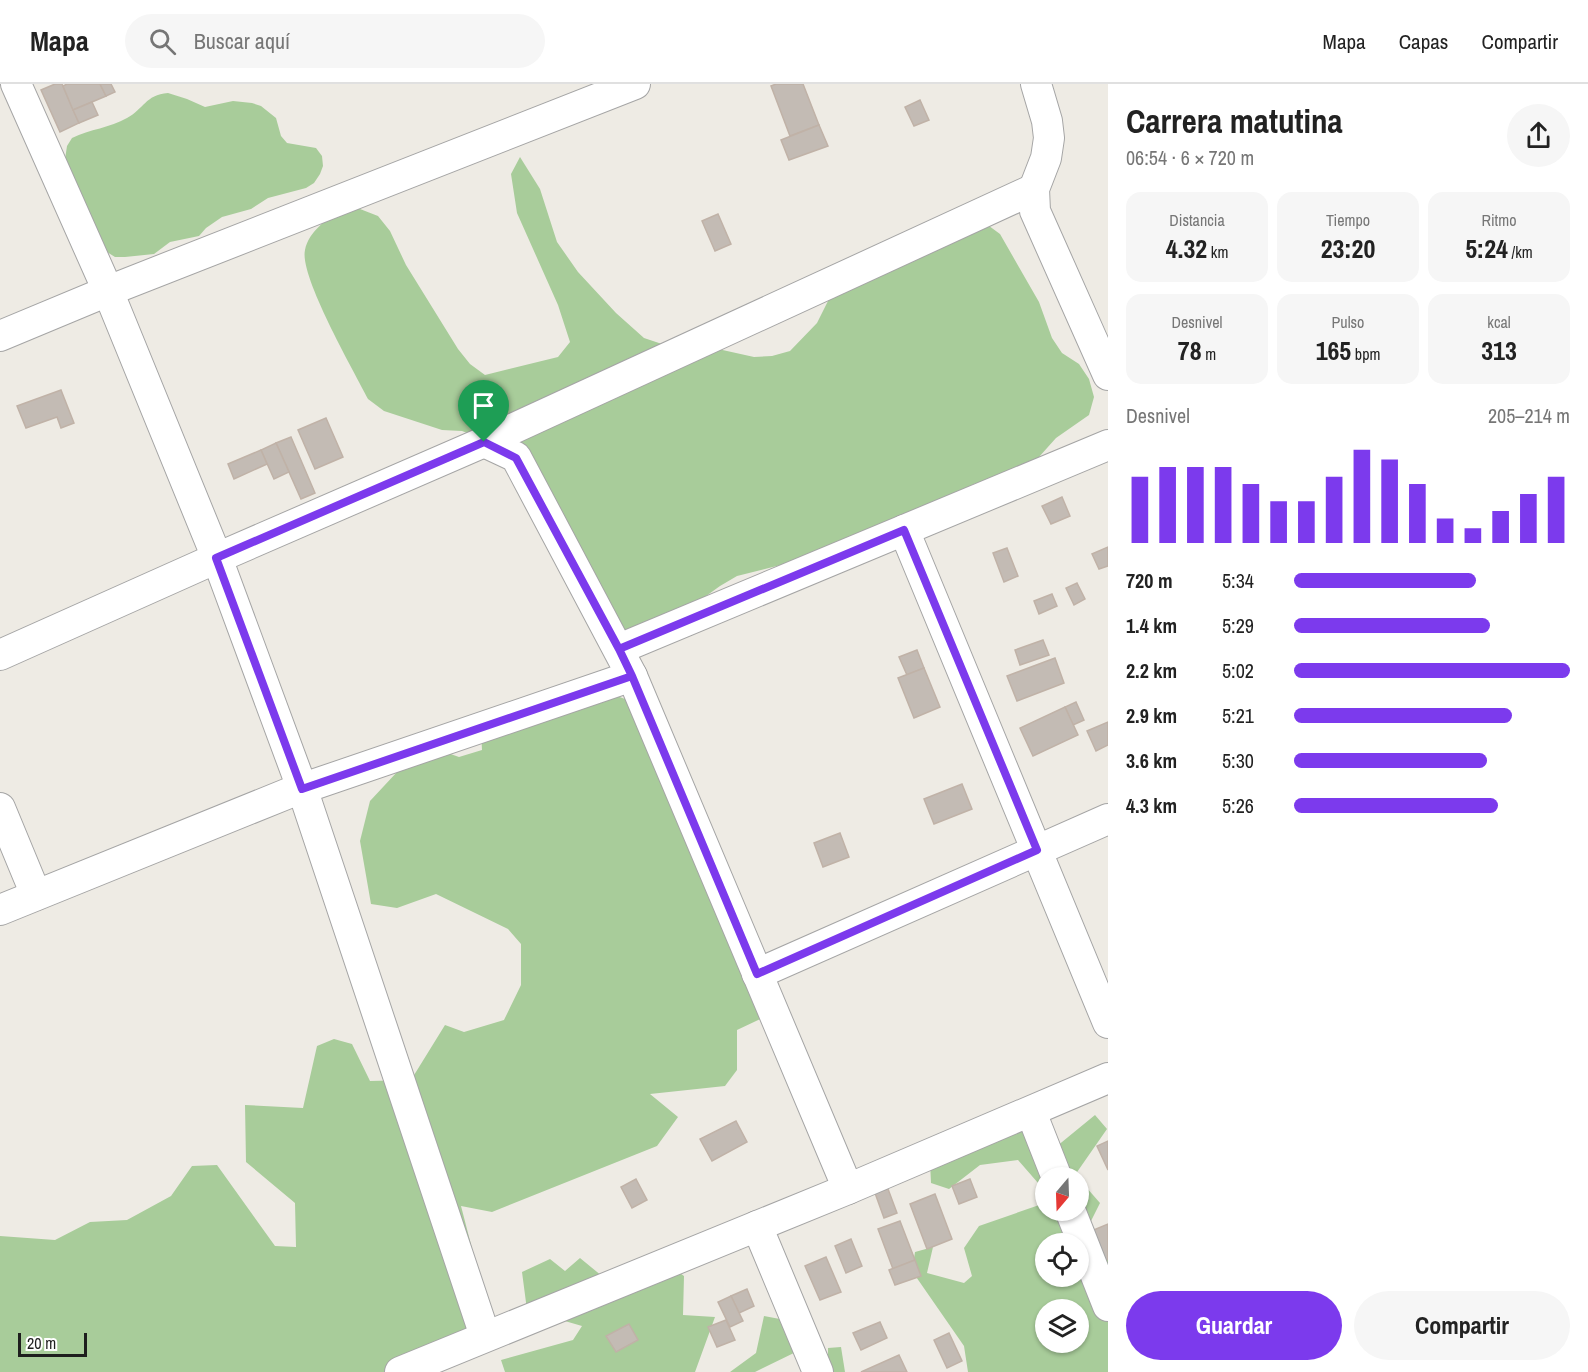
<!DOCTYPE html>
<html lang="es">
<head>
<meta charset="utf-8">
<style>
	:root { --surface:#fff; --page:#f6f6f6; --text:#222; --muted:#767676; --line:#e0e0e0; --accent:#7c3aed }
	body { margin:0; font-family:"Archivo Narrow",sans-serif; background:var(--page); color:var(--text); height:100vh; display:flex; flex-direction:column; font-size:22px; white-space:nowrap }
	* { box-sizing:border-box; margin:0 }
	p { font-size:20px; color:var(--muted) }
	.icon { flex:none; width:33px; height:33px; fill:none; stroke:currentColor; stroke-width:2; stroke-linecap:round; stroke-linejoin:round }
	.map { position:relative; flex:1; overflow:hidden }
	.sheet { display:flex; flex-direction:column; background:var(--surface); width:480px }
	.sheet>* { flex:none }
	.needle { width:39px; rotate:199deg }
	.controls { position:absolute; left:1035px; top:1083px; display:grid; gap:12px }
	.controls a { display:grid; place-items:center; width:54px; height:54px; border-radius:50%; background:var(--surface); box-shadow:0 2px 4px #0004; font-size:30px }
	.scale { position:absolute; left:18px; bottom:15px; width:69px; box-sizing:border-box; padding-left:6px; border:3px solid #1e1e1e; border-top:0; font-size:16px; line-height:21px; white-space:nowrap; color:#1e1e1e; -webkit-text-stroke:4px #fff; paint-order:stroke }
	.pin { position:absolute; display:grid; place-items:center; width:51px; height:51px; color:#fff; margin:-62px -26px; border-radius:50% 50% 50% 0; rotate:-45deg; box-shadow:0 0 6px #0007 }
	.pin .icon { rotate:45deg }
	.round { display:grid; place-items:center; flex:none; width:63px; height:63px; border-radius:32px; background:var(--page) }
	.overview { display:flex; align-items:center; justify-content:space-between; height:102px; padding:0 18px }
	h1 { font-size:33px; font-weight:700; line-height:45px }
	.figures { display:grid; grid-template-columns:repeat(3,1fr); gap:9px; height:102px; padding:6px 18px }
	.figures div { display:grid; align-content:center; border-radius:15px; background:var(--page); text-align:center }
	.figures b { font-size:26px; font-weight:700 }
	.figures small { font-size:16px; font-weight:400 }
	.figures p { font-size:16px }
	.chart { height:168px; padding:12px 18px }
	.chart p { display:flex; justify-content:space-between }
	.chart svg { width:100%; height:108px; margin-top:6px; stroke:var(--accent); stroke-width:6 }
	.button { display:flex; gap:12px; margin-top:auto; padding:12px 18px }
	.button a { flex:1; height:69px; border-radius:36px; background:var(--accent); color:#fff; font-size:24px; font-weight:700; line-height:69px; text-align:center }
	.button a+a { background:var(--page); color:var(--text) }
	ul { padding:0 18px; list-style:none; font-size:20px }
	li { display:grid; grid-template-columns:96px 72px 1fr; align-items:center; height:45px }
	li i { height:15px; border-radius:8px; background:var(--accent) }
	header { display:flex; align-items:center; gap:36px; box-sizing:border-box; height:84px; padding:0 30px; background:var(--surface); border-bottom:2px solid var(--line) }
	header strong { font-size:28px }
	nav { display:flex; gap:33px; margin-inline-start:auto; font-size:21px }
	.search { width:420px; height:54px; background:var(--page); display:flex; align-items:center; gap:15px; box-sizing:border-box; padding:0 21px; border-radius:33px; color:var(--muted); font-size:22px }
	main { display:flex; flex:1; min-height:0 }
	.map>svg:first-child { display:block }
	.forest { fill:#a8cc9a; fill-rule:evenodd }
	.building { fill:#c3bbb4; stroke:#c0b2a7; stroke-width:1.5 }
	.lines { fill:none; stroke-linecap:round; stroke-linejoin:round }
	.minor-casing { stroke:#a5a5a5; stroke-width:32 }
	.minor { stroke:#fff; stroke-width:30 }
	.route-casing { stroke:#fff; stroke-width:12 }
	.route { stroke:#7c3aed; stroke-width:8 }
</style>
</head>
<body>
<header>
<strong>Mapa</strong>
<div class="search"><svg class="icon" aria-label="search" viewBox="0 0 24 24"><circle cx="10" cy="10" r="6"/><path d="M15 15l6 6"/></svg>Buscar aquí</div>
<nav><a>Mapa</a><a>Capas</a><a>Compartir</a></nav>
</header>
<main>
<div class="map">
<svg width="1108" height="1288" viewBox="0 0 1108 1288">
	<rect width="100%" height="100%" fill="#eeebe4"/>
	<!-- forest -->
	<g class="forest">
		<path d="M168 9 187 15 205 23 233 17 252 19 261 22 276 34 281 52 287 59 316 64 322 72 323 82 320 90 314 99 306 104 268 114 251 125 222 133 206 144 199 152 170 158 154 170 125 173H115L107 168 64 82 67 62 72 54C90 45 110 44 127 34 144 25 145 11 168 9Z"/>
		<path d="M520 73 540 105 557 158 578 188 616 229 644 254 680 266 718 265 754 273 772 272 790 267 817 239 843 187 855 171 945 142 985 139 1000 150 1039 218 1052 254 1062 269 1079 280 1089 295 1094 313 1089 331 1056 354 1030 383 974 400 871 458 737 492 720 502 688 525 614 550 516 368 462 347 442 346 384 327 368 315C354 287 299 192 305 166 309 147 327 136 340 124L360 125 378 132 390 147 406 181 458 265 470 280 485 291 558 273 570 258 558 221 517 129 511 90Z"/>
		<polygon points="609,609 633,618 773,929 737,946 737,986 725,1002 650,1010 678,1033 657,1062 492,1128 461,1122 491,1238 397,1288 0,1288 0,1152 55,1156 90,1138 127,1136 171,1112 192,1082 217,1081 275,1162 296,1163 295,1119 246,1078 245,1021 303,1024 317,962 334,955 352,960 370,997 411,996 445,941 464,948 504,936 521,901 521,860 508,845 436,810 397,824 371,820 360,757 370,717 411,673 425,661 459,673 482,666 481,647"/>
		<polygon points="1095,1031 1107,1045 1075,1091 1077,1093 1046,1094 1045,1107 1018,1076 980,1081 949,1105 931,1099 930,1078 1023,1045 1051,1067"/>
		<path d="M1079 1095 1100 1119 1083 1153 1108 1172V1288H968L964 1262 912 1187 915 1168 933 1163 927 1189 964 1199 972 1192 964 1164 979 1142 1045 1119 1046 1126H1078ZM1046 1160H1078V1192H1046ZM1046 1226H1078V1258H1046Z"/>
		<polygon points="580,1174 608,1197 669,1181 684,1192 683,1231 715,1233 695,1288 505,1288 501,1276 573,1256 582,1242 527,1226 522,1188 550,1175 565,1187"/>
		<polygon points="764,1232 801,1239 800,1266 755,1288 730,1288 756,1269"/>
		<polygon points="841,1263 845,1288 828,1288 828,1264"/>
	</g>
	<!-- building -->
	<g class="building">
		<polygon points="55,0 62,0 79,39 60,48 41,6"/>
		<polygon points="67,0 100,0 106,12 73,26 63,2"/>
		<polygon points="100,0 111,0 115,8 106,12"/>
		<polygon points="776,0 803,0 819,41 790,52 771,2"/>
		<polygon points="920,16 929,36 914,42 905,23"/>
		<polygon points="92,18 98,31 79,39 73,26"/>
		<polygon points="819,41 828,62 789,76 781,56"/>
		<polygon points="718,130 731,160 715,167 702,137"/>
		<polygon points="61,306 74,339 61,344 57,333 26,344 17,322"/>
		<polygon points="326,334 343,373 315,385 298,346"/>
		<polygon points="291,353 315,409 301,415 276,359"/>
		<polygon points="276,359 289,388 274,395 261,366"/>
		<polygon points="261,366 267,380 234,395 228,380"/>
		<polygon points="1062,413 1070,432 1051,440 1042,422"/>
		<polygon points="1108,463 1108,482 1099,485 1092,470"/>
		<polygon points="1007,464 1018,492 1004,498 993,469"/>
		<polygon points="1077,499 1085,515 1074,521 1066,504"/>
		<polygon points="1052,510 1057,522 1039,530 1034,517"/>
		<polygon points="1043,556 1049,571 1020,581 1015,566"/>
		<polygon points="917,566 924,584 907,591 899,573"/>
		<polygon points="1055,574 1064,599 1017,617 1007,592"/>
		<polygon points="924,584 940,623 914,634 898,594"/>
		<polygon points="1076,618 1084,636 1073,641 1065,623"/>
		<polygon points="1065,623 1078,651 1033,672 1020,644"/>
		<polygon points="1108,638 1108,661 1096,667 1087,647"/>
		<polygon points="962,700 972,725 934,740 924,715"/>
		<polygon points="840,749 849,773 823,783 814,759"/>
		<polygon points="736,1037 747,1058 712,1077 700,1055"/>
		<polygon points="1108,1057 1108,1086 1097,1062"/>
		<polygon points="636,1095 647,1116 632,1124 621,1103"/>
		<polygon points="970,1095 977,1113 959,1120 952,1102"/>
		<polygon points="888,1105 897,1129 884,1134 875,1109"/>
		<polygon points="935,1110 952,1155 927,1165 910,1120"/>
		<polygon points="900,1137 915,1176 893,1185 878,1145"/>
		<polygon points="1108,1140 1108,1175 1102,1178 1089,1148"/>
		<polygon points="851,1155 862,1182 846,1189 835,1162"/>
		<polygon points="826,1173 841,1208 820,1216 805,1182"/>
		<polygon points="915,1176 921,1192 895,1201 889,1186"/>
		<polygon points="747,1205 754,1222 739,1229 731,1212"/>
		<polygon points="731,1212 743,1237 730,1243 718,1218"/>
		<polygon points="726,1236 735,1256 717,1263 708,1243"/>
		<polygon points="880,1238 887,1254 861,1266 853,1249"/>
		<polygon points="629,1240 638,1256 616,1268 606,1252"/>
		<polygon points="949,1249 962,1277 947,1284 934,1256"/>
		<polygon points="899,1271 907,1288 861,1288"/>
	</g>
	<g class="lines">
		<defs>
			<g id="minor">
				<polyline points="16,0 108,207 217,474 302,704 485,1252"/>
				<polyline points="1036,0 1047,37 1049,54 1046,74 1034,105 1035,127 1108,291"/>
				<polyline points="0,252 108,207 635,0"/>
				<polyline points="484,358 516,373 632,592 848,1105"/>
				<polyline points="904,446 1108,939"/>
				<polyline points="619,565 1108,361"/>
				<polyline points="0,571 217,474 484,358 1034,105"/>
				<polyline points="0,724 36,811"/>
				<polyline points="0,826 289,709 632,592"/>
				<polyline points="757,890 1108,735"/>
				<polyline points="1031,1028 1057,1094"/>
				<polyline points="1070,1126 1108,1222"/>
				<polyline points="757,1142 818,1288"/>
				<polyline points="400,1288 848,1105 1108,994"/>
			</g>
		</defs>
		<!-- minor casing -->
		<use href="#minor" class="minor-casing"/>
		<!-- minor -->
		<use href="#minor" class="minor"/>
	</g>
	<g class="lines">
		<defs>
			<polyline id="route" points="484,358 216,474 302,705 632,592 619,565 904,446 1037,766 757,890 632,592 619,565 516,374 484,358"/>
		</defs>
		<!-- route casing -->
		<use href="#route" class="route-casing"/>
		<!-- route -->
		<use href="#route" class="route"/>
	</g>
</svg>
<div class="controls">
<a><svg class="needle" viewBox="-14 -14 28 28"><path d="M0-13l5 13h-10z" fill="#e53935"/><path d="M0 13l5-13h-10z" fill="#767676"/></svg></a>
<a><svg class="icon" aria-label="locate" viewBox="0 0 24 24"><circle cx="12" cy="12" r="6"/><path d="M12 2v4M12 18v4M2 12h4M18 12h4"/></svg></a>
<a><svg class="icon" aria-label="layers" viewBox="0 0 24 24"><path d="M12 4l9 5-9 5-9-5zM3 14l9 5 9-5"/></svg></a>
</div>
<div class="scale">20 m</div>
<div class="pin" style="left:484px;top:358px;background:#1e9e55"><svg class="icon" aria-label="arrive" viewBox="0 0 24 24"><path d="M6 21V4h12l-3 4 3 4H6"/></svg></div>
</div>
<section class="sheet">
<div class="overview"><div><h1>Carrera matutina</h1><p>06:54 · 6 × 720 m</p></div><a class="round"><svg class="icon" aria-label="share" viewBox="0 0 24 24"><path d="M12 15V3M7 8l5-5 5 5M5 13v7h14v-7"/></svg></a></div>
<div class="figures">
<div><p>Distancia</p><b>4.32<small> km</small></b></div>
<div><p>Tiempo</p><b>23:20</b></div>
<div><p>Ritmo</p><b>5:24<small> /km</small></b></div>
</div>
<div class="figures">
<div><p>Desnivel</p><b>78<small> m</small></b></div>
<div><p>Pulso</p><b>165<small> bpm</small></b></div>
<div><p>kcal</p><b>313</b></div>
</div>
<div class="chart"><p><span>Desnivel</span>205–214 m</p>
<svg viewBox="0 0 160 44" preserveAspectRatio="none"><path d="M5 44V17M15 44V13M25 44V13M35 44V13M45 44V20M55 44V27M65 44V27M75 44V17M85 44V6M95 44V10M105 44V20M115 44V34M125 44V38M135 44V31M145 44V24M155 44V17"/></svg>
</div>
<ul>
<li><b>720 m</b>5:34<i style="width:66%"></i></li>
<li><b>1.4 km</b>5:29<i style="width:71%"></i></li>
<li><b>2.2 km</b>5:02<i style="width:100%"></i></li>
<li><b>2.9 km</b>5:21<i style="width:79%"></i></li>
<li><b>3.6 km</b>5:30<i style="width:70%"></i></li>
<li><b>4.3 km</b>5:26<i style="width:74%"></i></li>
</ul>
<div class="button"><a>Guardar</a><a>Compartir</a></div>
</section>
</main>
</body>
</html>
